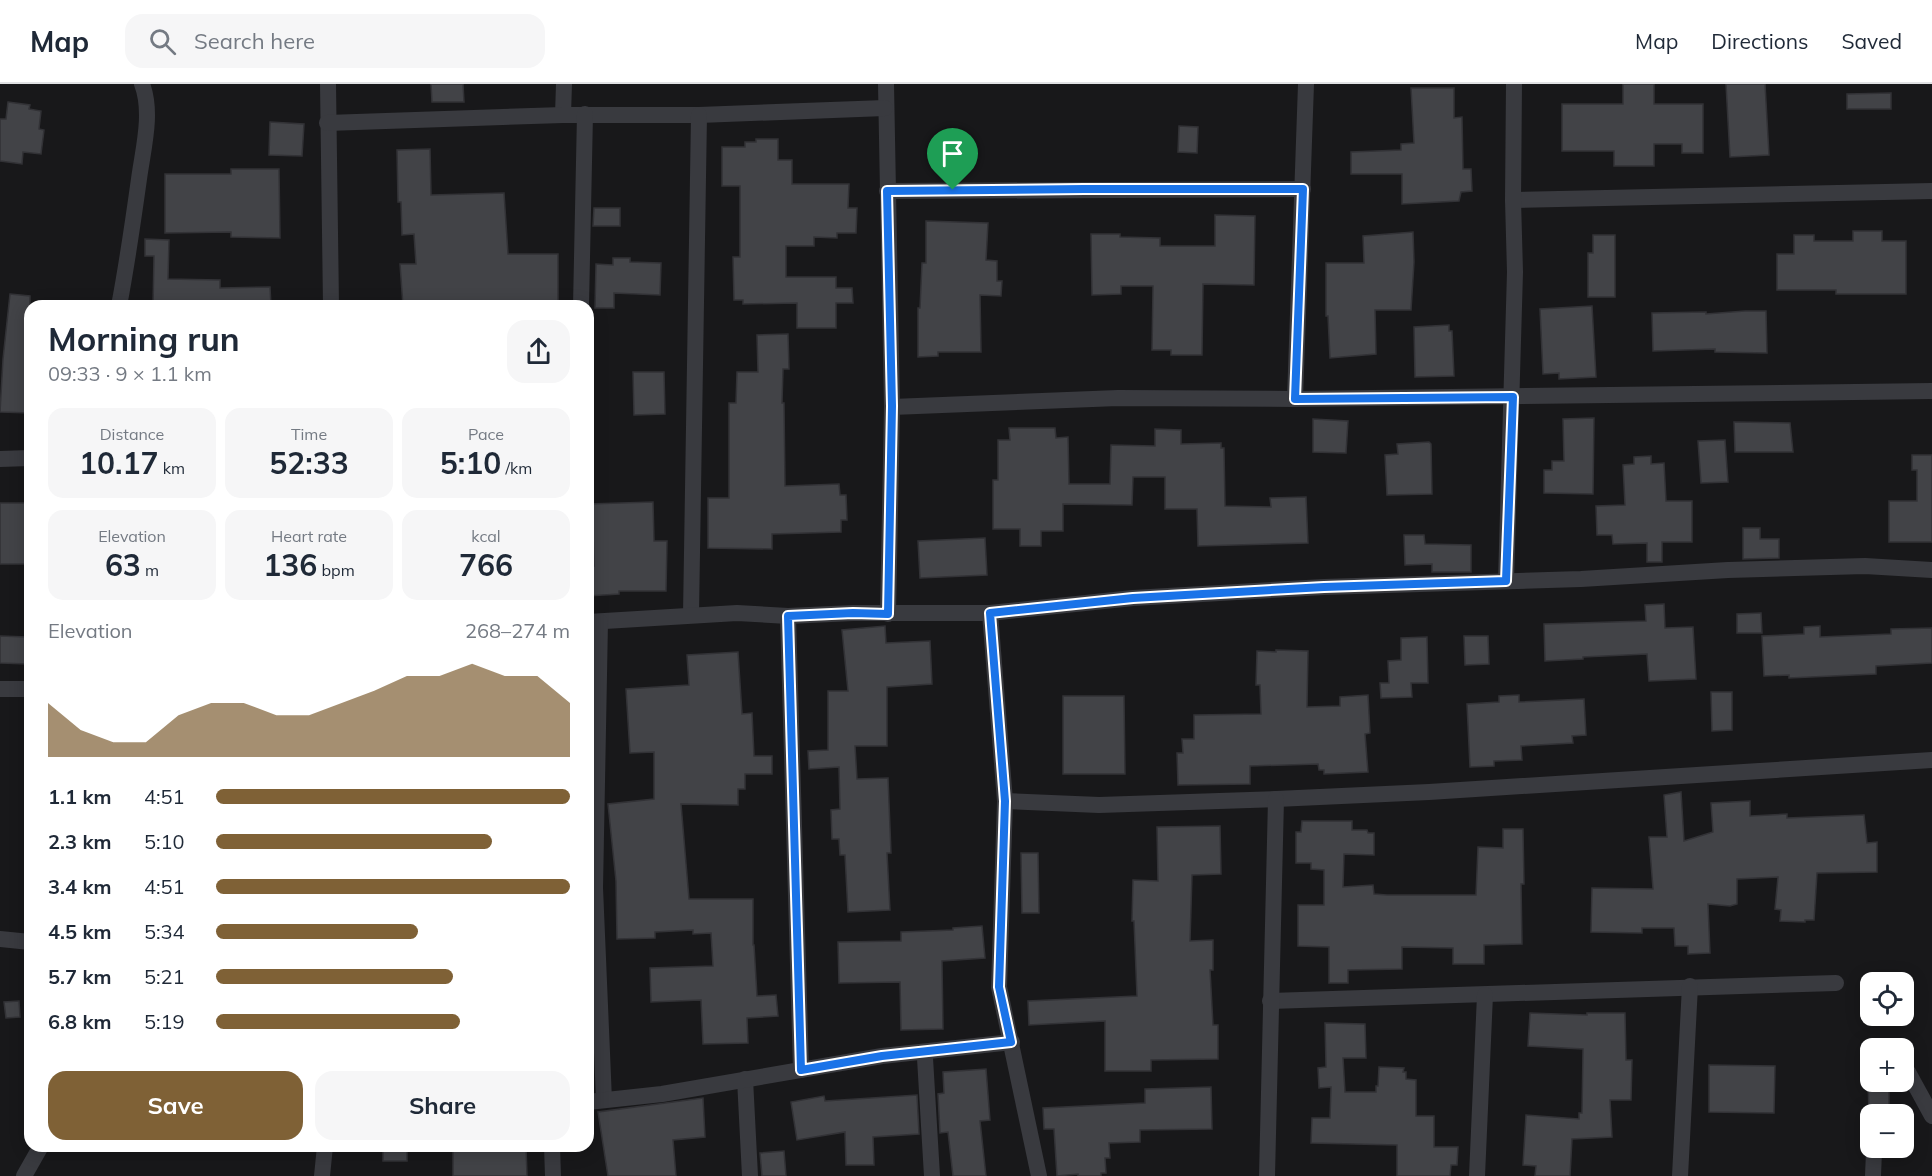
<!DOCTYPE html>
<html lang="en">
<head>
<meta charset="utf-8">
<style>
	:root { --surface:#fff; --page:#f6f6f7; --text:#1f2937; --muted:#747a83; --line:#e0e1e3; --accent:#7f6136 }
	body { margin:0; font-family:Mulish,sans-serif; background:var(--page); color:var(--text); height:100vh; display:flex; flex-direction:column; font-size:22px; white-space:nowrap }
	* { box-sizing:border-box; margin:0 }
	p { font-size:20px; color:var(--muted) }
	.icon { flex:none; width:33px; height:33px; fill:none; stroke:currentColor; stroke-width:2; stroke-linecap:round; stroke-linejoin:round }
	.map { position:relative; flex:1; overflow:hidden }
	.sheet { position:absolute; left:24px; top:216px; width:570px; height:852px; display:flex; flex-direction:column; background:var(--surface); border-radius:18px; box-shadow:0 3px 15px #0003 }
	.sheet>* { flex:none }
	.fabs { position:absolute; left:1860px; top:888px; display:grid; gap:12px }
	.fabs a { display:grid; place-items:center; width:54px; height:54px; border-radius:12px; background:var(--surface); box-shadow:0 3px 15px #0003; font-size:30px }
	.pin { position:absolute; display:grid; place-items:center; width:51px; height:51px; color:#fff; margin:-62px -26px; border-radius:50% 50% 50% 0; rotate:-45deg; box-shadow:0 0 6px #0007 }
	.pin .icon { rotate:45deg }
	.round { display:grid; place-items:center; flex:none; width:63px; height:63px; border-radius:18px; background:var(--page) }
	.headline { display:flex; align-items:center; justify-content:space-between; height:102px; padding:0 24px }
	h1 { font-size:33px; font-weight:700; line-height:45px }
	.metrics { display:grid; grid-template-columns:repeat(3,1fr); gap:9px; height:102px; padding:6px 24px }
	.metrics div { display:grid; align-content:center; border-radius:15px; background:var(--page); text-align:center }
	.metrics b { font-size:30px; font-weight:700 }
	.metrics small { font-size:16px; font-weight:400 }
	.metrics p { font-size:16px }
	.chart { height:168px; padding:12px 24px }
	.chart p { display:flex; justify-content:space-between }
	.chart svg { width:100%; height:108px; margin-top:6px; fill:var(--accent); opacity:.7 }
	.button { display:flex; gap:12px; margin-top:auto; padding:12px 24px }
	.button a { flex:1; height:69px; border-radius:18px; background:var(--accent); color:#fff; font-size:24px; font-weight:700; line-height:69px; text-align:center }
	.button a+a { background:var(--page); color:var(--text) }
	ul { padding:0 24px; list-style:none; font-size:20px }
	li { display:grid; grid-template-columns:96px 72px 1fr; align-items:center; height:45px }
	li i { height:15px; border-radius:8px; background:var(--accent) }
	header { display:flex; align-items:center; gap:36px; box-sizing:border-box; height:84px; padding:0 30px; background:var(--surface); border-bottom:2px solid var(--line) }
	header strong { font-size:28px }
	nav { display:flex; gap:33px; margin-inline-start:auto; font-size:21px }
	.search { width:420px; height:54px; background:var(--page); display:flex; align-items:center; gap:15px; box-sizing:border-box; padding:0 21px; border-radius:18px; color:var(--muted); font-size:22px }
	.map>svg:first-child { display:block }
	.building { fill:#424347; stroke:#323236; stroke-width:1.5 }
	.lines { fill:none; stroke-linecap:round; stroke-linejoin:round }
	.minor { stroke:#393a3f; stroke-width:16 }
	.route-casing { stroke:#fff; stroke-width:12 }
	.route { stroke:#1a73e8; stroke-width:8 }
</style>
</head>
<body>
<header>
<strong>Map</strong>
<div class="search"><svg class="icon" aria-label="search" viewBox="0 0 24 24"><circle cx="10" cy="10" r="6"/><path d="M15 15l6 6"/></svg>Search here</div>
<nav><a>Map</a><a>Directions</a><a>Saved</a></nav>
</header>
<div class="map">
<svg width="1932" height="1092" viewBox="0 0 1932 1092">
	<rect width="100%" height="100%" fill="#18181a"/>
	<!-- building -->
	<g class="building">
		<polygon points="431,0 463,0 464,18 432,18"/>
		<polygon points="1623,0 1654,0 1654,20 1703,20 1703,69 1682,69 1682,60 1654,60 1654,82 1614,82 1614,67 1562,67 1562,20 1623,20"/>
		<polygon points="1726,0 1765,0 1769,71 1730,73"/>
		<polygon points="1411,4 1454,4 1454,34 1462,33 1463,85 1471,85 1472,107 1461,108 1459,117 1402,120 1402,90 1351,90 1351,68 1401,66 1401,60 1414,59"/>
		<polygon points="1891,9 1891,25 1847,25 1847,10"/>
		<polygon points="8,18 30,21 29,25 41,27 39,45 44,46 41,70 23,68 22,80 0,77 0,35 6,35"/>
		<polygon points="270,38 304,40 302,72 269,71"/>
		<polygon points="1179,42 1198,43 1197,69 1178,68"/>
		<polygon points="756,55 778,55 778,76 792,76 792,100 849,100 848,124 857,124 856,149 837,149 837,154 814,153 814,162 786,162 786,193 836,193 836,204 852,204 853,219 836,219 836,244 797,244 797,219 743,220 743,216 734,216 733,173 740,173 740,102 722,102 722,63 745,63 745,58 756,58"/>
		<polygon points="430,65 431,111 504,109 508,170 558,170 558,218 504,218 504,222 403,222 400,180 416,180 414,150 402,151 401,118 398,118 397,66"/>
		<polygon points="231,85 279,85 280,154 231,153 231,148 165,149 165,90 231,90"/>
		<polygon points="594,124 620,124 620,142 593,142"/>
		<polygon points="1215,131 1255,132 1254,201 1203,200 1202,271 1171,271 1171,266 1152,266 1153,202 1121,202 1121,210 1092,211 1091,150 1120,150 1120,153 1160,154 1160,162 1215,162"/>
		<polygon points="926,137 988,139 986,176 997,177 997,197 1002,197 1001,212 980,211 981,268 938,268 938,272 918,273 918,224 920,224 922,179 926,179"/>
		<polygon points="1853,147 1882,147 1882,157 1906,157 1906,210 1836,210 1836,206 1777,206 1777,170 1794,170 1794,151 1814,151 1814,157 1853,157"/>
		<polygon points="1413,148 1414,178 1411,226 1375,226 1376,270 1330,274 1328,232 1326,232 1326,179 1364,179 1363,152"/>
		<polygon points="1593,151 1615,151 1615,213 1588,213 1588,169 1593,169"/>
		<polygon points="145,155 169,156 168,195 220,196 220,204 270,203 271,222 153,222 154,172 145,172"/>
		<polygon points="613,174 630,174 630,178 661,179 660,211 614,209 614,224 595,224 596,180 613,181"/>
		<polygon points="10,210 30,212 30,329 0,328 3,275"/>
		<polygon points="1592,222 1596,293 1559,295 1559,289 1543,290 1540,225"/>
		<polygon points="1745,227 1766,227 1767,269 1715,268 1715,265 1653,267 1652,229 1706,228 1706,230"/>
		<polygon points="1449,241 1449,247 1452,247 1454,292 1415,293 1414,243"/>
		<polygon points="788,250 789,285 783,285 782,319 784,319 785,402 839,400 840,411 846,411 847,436 841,436 841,448 772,450 772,465 708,464 708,414 729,414 729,319 736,319 737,288 758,288 757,251"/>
		<polygon points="633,288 664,288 665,330 634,331"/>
		<polygon points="1594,334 1593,410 1544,409 1544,386 1552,386 1552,377 1564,377 1563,335"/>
		<polygon points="1313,335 1348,337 1346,369 1313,368"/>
		<polygon points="1734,338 1790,339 1793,368 1735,368"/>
		<polygon points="1009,344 1055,344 1056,354 1068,353 1069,400 1110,400 1111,361 1155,362 1155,345 1181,346 1181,360 1221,359 1221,364 1224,364 1225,422 1271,423 1270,414 1306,413 1308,459 1198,462 1197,425 1165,425 1165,393 1133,393 1132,421 1063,420 1063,447 1041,447 1041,462 1020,462 1020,445 993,445 993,396 998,396 998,356 1010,356"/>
		<polygon points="1725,356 1728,398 1701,399 1698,357"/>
		<polygon points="1429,358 1431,360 1432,410 1387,411 1385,371 1398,370 1397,360"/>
		<polygon points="1912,371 1932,371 1932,458 1889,458 1889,417 1917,417 1917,386 1912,386"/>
		<polygon points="1651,372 1651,380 1664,379 1666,417 1692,417 1692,458 1662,458 1662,478 1647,478 1647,459 1613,460 1612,451 1597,451 1596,422 1625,421 1623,381 1634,380 1634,373"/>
		<polygon points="653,418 654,457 667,457 666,507 619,507 619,510 588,512 588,483 594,482 593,449 588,449 588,420"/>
		<rect x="0" y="419" width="30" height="61"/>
		<polygon points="1743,444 1760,444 1760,455 1779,455 1779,474 1743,475"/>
		<polygon points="1404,451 1424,451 1425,460 1471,461 1471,488 1432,488 1432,480 1405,481"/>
		<polygon points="985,454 987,491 920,494 918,457"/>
		<polygon points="1664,520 1665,544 1693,543 1696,595 1649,597 1647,570 1583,573 1583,575 1545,577 1544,540 1646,537 1645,521"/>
		<polygon points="1761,529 1762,549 1737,549 1737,530"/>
		<polygon points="885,542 886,559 930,557 932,600 887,603 887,662 855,662 857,695 888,694 891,769 887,769 890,826 848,828 845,771 840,771 839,755 832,755 831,726 840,725 839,683 809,685 808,667 828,666 828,607 848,607 842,546"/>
		<polygon points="1820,542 1820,553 1891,550 1891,545 1932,544 1932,579 1876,582 1876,590 1789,594 1789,591 1764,592 1762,552 1804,550 1804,543"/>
		<polygon points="0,552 28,553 27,580 0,579"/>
		<polygon points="1464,552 1488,552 1489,580 1465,581"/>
		<polygon points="1427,553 1428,599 1411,599 1412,613 1381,614 1380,599 1389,599 1388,577 1401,576 1401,554"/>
		<polygon points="1276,566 1308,567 1307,623 1340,622 1340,613 1368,611 1370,649 1365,650 1368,688 1324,690 1324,686 1319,686 1318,680 1250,682 1250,700 1178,701 1177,669 1183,669 1182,655 1194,655 1194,631 1261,630 1260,601 1256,601 1257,567 1276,568"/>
		<polygon points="738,568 742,630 752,629 754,672 772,672 772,690 745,690 745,705 738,705 738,721 681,720 689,815 753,815 753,861 754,861 757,912 776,911 778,932 747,934 748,959 703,960 701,916 651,918 650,884 713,882 711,849 693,850 693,846 655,848 655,854 617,855 616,797 608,720 654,715 654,668 630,669 626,605 689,601 687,571"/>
		<polygon points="1711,608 1732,608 1732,646 1712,647"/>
		<polygon points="1519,611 1519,618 1584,615 1586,651 1572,652 1573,659 1521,662 1522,676 1494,677 1494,682 1470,683 1467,620 1499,618 1499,612"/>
		<polygon points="1063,612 1124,612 1125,690 1063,690"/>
		<polygon points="1681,708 1684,757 1713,748 1711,719 1750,717 1750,732 1787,730 1787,734 1864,731 1867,759 1877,758 1877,788 1817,789 1814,836 1805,836 1805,838 1780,837 1781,826 1775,825 1778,793 1737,795 1737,820 1730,822 1708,820 1710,869 1688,870 1688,862 1675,862 1674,844 1642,844 1642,849 1591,848 1592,804 1653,805 1649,753 1667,753 1664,711"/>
		<polygon points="1302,737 1352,737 1352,746 1367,746 1368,749 1374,749 1374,771 1344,770 1343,803 1373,801 1374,810 1387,811 1476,811 1478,763 1503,764 1503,745 1523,745 1524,800 1521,800 1522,860 1484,861 1484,880 1453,880 1453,864 1402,863 1402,885 1348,886 1348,899 1329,899 1329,863 1298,862 1298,821 1324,821 1324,786 1311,785 1311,779 1296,779 1296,748 1301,748"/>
		<polygon points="1220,742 1221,790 1192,791 1190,857 1213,856 1213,886 1210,886 1213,941 1218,941 1218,975 1151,976 1151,987 1105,987 1105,937 1029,941 1028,917 1137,912 1134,837 1132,837 1133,796 1158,797 1157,743"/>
		<polygon points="1021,769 1038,769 1039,829 1022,829"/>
		<polygon points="982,842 985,874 942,877 943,945 901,946 900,898 839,899 838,858 901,857 901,848 953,846 953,844"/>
		<polygon points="19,917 20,933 6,934 4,918"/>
		<polygon points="1530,929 1587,931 1587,929 1625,929 1626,976 1632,976 1631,1016 1610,1016 1612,1053 1572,1055 1570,1092 1535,1092 1536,1082 1523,1081 1526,1031 1579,1035 1579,1029 1582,1029 1583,965 1528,962"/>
		<polygon points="1325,939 1365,940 1366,974 1343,974 1345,1008 1376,1008 1376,1002 1378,1002 1379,983 1404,984 1403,988 1406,988 1406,995 1416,996 1416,1032 1434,1032 1434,1063 1458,1063 1457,1081 1451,1081 1450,1092 1397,1092 1397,1061 1311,1059 1312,1034 1330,1034 1331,1003 1319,1004 1318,984 1326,983"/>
		<polygon points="1709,981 1775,982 1774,1029 1709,1028"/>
		<polygon points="986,985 990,1036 980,1037 986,1092 953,1092 948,1048 940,1049 938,1010 944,1009 943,988"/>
		<polygon points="1868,998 1889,998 1889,1029 1869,1029"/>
		<polygon points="1211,1003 1212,1045 1140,1046 1140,1058 1109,1059 1110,1074 1105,1074 1106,1089 1101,1089 1101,1092 1078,1092 1078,1090 1057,1092 1054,1045 1044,1045 1043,1024 1145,1019 1145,1005"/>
		<polygon points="917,1011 919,1050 873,1053 874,1081 846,1081 845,1048 797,1056 791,1018 824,1012 825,1017"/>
		<polygon points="703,1014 705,1053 673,1056 676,1092 608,1092 598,1028"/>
		<rect x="383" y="1062" width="24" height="15"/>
		<polygon points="453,1062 526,1062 527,1092 453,1092"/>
		<polygon points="784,1067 786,1092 762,1092 760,1069"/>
	</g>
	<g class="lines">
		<!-- minor -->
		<g class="minor">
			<polyline points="328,0 331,222"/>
			<polyline points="886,0 892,323 888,530"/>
			<polyline points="563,31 564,0"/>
			<polyline points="327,39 563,31 699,31 885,24"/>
			<polyline points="887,107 1303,105"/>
			<polyline points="1513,116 1932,107"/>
			<path d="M119 222C127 180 133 138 139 95 143 65 153 29 142 0"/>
			<polyline points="581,222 585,30"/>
			<polyline points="1295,315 1306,0"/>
			<polyline points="892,323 1118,314 1295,315 1932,307"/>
			<polyline points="0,375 30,374"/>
			<polyline points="1506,497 1515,188 1513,116 1514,0"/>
			<polyline points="990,529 1005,717 999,903 1039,1092"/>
			<polyline points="691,531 699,31"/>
			<polyline points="788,532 801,986"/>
			<polyline points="588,538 737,529 788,532 853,529 990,529 1133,514 1324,503 1581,495 1728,486 1865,482 1932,486"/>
			<polyline points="600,538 595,804 604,1016"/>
			<polyline points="0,605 30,605"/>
			<polyline points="1005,717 1099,721 1276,715 1429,708 1932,676"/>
			<polyline points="0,855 30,858"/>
			<polyline points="1270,917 1836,899"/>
			<polyline points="925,974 932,1092"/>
			<polyline points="1908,988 1932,1032"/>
			<polyline points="745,995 750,1092"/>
			<polyline points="588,1018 662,1010 882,972 1012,958"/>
			<polyline points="552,1062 553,1092"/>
			<polyline points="24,1092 41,1062"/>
			<polyline points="322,1092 325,1062"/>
			<polyline points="1267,1092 1276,715"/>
			<polyline points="1477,1092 1485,911"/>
			<polyline points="1680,1092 1690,902"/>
			<polyline points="1873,1092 1874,1067"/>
		</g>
	</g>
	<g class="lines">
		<defs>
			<polygon id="route" points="1084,105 1303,105 1295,315 1513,313 1506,497 1324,503 1133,514 990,529 1005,717 999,903 1011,958 882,972 801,986 788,532 853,529 888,530 892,322 887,107"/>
		</defs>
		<!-- route casing -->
		<use href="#route" class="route-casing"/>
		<!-- route -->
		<use href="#route" class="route"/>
	</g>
</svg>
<div class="fabs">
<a><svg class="icon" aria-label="locate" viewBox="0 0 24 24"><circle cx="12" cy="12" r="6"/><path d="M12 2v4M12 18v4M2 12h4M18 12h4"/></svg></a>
<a>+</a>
<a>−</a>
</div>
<div class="pin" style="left:953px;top:106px;background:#1e9e55"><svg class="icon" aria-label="arrive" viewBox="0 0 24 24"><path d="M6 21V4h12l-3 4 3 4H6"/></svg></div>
<section class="sheet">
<div class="headline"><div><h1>Morning run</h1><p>09:33 · 9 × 1.1 km</p></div><a class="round"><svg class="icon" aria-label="share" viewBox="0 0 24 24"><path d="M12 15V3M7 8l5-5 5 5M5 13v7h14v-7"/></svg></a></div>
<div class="metrics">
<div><p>Distance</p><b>10.17<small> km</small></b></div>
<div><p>Time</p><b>52:33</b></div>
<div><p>Pace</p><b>5:10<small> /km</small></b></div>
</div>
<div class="metrics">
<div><p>Elevation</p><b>63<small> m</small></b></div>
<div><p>Heart rate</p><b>136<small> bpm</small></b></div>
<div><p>kcal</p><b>766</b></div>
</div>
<div class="chart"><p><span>Elevation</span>268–274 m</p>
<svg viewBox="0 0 160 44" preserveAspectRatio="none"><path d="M0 44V22L10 33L20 38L30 38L40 27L50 22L60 22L70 27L80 27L90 22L100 17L110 11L120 11L130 6L140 11L150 11L160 22V44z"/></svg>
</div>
<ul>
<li><b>1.1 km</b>4:51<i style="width:100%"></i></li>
<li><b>2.3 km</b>5:10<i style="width:78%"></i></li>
<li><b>3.4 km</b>4:51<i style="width:100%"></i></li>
<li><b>4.5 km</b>5:34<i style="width:57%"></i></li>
<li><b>5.7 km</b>5:21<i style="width:67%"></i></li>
<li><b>6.8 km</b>5:19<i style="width:69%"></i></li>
</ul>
<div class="button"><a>Save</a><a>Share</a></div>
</section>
</div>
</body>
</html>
